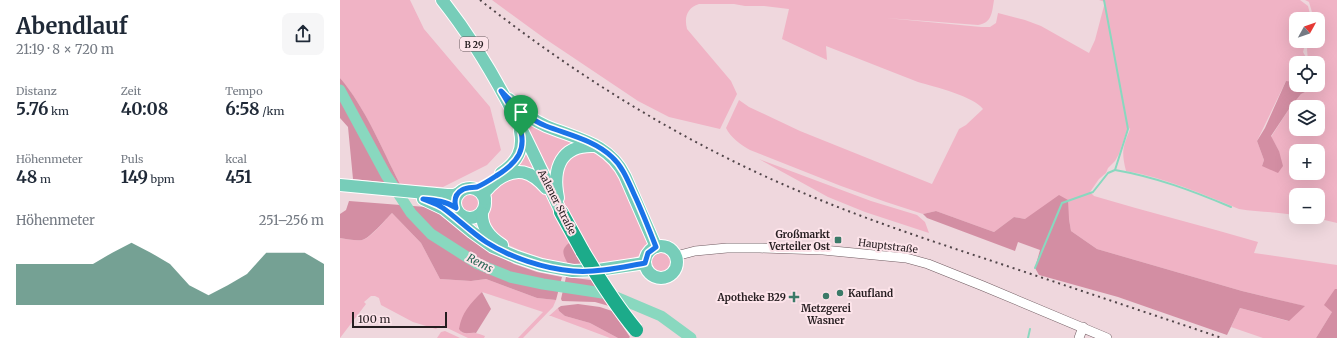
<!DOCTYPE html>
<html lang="de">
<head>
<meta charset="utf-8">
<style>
	:root { --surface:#fff; --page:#f6f6f7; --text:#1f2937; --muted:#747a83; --accent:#3b7a68 }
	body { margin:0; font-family:Merriweather,serif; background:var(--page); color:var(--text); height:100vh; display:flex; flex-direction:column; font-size:15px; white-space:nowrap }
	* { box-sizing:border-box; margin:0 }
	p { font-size:13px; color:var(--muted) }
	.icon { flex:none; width:22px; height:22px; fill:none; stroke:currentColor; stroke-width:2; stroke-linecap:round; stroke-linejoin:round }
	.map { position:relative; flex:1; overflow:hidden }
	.details { display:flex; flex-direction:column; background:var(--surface); width:340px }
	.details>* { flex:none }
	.needle { width:26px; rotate:50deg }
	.tools { position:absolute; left:949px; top:12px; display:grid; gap:8px }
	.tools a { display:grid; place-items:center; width:36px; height:36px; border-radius:8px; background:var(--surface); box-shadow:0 4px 16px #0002; font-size:20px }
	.scale { position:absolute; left:12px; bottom:10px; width:95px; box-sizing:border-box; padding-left:4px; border:2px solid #261d20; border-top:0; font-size:11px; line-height:14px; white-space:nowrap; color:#261d20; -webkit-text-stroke:3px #fde4ea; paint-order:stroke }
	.pin { position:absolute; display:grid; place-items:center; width:34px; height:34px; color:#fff; margin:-41px -17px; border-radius:50% 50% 50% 0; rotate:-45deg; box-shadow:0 0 4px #0007 }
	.pin .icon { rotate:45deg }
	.round { display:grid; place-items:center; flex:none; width:42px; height:42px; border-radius:8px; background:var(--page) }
	.head { display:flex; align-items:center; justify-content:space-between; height:68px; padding:0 16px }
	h1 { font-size:22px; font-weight:700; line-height:30px }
	.stats { display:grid; grid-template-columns:repeat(3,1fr); gap:6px; height:68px; padding:4px 16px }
	.stats div { display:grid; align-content:center }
	.stats b { font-size:17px; font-weight:700 }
	.stats small { font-size:11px; font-weight:400 }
	.stats p { font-size:11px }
	.chart { height:112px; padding:8px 16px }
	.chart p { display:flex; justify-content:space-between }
	.chart svg { width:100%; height:72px; margin-top:4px; fill:var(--accent); opacity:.7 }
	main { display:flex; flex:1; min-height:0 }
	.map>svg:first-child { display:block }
	.green { fill:#f0b3c5; fill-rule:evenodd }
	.forest { fill:#d38ea3 }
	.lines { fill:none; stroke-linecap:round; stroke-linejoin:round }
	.stream { stroke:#89d8bf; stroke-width:2 }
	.river { stroke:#89d8bf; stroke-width:11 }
	.minor-casing { stroke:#715c62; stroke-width:10 }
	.major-casing { stroke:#fff; stroke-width:14 }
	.highway-casing { stroke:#fff; stroke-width:16 }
	.minor { stroke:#fff; stroke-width:9 }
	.major { stroke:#77cdb9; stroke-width:12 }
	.highway { stroke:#1cab8a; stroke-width:14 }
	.rail { stroke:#52464a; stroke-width:2; stroke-dasharray:2 4; stroke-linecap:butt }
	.highway-bridge-casing { stroke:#fff; stroke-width:16; stroke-linecap:butt }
	.highway-bridge { stroke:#1cab8a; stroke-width:14 }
	.route-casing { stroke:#fff; stroke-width:8 }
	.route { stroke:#1a73e8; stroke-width:5 }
	.poi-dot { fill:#3b7a68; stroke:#fde4ea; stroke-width:1.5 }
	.labels { text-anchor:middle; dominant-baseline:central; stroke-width:4; stroke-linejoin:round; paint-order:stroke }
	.shield { fill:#fde4ea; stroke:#66595d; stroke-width:1 }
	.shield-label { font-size:9px; font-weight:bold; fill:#261d20 }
	.street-label { font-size:10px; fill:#261d20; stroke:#fde4ea }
	.poi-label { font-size:10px; font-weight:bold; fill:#261d20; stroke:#fde4ea; text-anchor:end }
	.water-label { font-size:11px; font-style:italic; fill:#266453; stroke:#fde4ea }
</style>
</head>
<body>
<main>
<section class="details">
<div class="head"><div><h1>Abendlauf</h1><p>21:19 · 8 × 720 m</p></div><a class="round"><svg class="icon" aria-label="share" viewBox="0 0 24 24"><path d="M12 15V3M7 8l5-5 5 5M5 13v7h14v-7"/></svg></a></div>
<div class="stats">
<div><p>Distanz</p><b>5.76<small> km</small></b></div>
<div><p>Zeit</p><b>40:08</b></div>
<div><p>Tempo</p><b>6:58<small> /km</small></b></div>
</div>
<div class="stats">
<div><p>Höhenmeter</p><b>48<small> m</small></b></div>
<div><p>Puls</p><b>149<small> bpm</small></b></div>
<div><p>kcal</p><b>451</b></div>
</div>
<div class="chart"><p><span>Höhenmeter</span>251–256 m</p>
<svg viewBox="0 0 160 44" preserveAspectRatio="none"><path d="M0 44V19L10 19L20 19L30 19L40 19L50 12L60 6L70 12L80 19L90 32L100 38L110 32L120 25L130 12L140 12L150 12L160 19V44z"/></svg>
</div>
</section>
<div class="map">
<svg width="997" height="338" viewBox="0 0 997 338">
	<rect width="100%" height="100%" fill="#efd7dd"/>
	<!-- green -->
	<g class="green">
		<path d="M0 0H70L84 29 150 107 161 150 147 165 103 187 60 184C42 149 25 108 0 78Z"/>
		<path d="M152 0H654C652 12 652 23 638 25L546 18 641 27H650L656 23 658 13 685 20 701 26 749 53 755 40 765 2 759 0H960L968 6 971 18 956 19V41H966L963 52 968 61 967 49 969 41H978V19H974L969 2 965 0H997V223L972 217H978V195H956V215C937 212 918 212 899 209 862 194 826 178 786 171 781 151 783 147 790 129L788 127 779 154 775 161 768 168 766 173 759 179 750 192 754 196C808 212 863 226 918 242L914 253 997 265V289H995L992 312 976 338H923L891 327 900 308 948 321 964 306 902 291 757 249 731 231 729 219H685L674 217 654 232 596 211 583 214 546 202 501 186 410 150C401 145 390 137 386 128L399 100 409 107 460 131 592 184 619 129 626 125 643 109C633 96 595 87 578 82 547 70 517 58 486 46L487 60 442 39 449 9 424 6H405L394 4H359C347 8 344 17 347 29L391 81 397 94 380 129 329 117 298 101 204 38ZM956 63H978V83L980 86 961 94 949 109 931 137 939 151 922 166 924 160 917 141 946 81 956 82ZM956 107H978V129H956ZM956 151H978V173H956Z"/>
		<polygon points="180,113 239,140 236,146 214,176 203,160"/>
		<polygon points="184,147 201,176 174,168"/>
		<polygon points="237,152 254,152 263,155 278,171 303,227 308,244 303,254 291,259 256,265 244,247 222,198 219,189 223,163"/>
		<polygon points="419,159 531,201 577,215 585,222 589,233 525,212 488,197"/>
		<path d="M182 175 204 190 230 242 225 247 228 264C212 261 165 249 155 235 151 230 149 224 146 218L150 205V194L153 186Z"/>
		<circle cx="130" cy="203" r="12"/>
		<path d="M52 213 81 243 100 279 131 281 146 279 197 298 216 300 213 307 183 338H178L203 312 142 292 121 332C126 334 127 333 131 333 136 332 141 335 145 336L144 338H128L101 325 96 329 73 322 41 305 39 298 35 296H31L24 302 26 304 0 338V238C7 239 16 241 22 240 30 239 46 219 52 213Z"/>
		<circle cx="321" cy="263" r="12"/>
		<polygon points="218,308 219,311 225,316 250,323 278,338 270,338 211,316 209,316"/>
		<polygon points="105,331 118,337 120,338 97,338 101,332"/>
	</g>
	<!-- forest -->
	<g class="forest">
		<path d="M0 78C25 107 42 149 60 184L13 179 8 127 0 118Z"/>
		<polygon points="946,81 956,82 956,85 978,85 978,83 980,85 961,94 949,109 931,136 939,151 943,166 938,173 922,166 924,160 917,141 925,128"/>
		<polygon points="719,195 728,200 729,219 731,231 757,249 902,291 965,306 949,321 900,308 887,335 778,297 699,275 695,268 700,250 678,242 675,251 587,218 583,214 596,211 654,232 674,217 685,219"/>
		<path d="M9 201 86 207 98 213 142 247 174 264 197 272 222 277 216 300 197 298 146 279 131 281 100 279 81 243 52 213C46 219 29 239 22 240 16 241 7 239 0 238V214L6 210Z"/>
		<path d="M230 242 243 265 228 264C223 254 220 250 230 242Z"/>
		<polygon points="226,277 251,280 269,306 255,302 222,301 221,299"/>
		<polygon points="995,289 997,289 997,338 976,338 992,312 984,305"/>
		<path d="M142 292 151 309 136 333C129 332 124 336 119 329 122 312 130 304 142 292Z"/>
		<polygon points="238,304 260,307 272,311 290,337 289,338 278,338 250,323 225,316 219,311 218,308 221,306"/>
	</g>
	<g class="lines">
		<!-- stream -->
		<g class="stream">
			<path d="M775 170C816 177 853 191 891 207"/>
			<polyline points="695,268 722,203 753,192 768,173 775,170 788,129 764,0"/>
			<polyline points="688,338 690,329"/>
		</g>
		<!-- river -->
		<polyline class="river" points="0,90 46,175 71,213 91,234 138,264 170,277 203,284 269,294 321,316 351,338"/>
		<defs>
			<g id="minor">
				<polyline points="336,256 355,251 387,248 420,248 483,250 566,258 588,264 643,286 767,338"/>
				<polyline points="739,338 743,327"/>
			</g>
			<g id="major">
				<path d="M102 0C153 64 187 139 221 212"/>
				<path d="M169 99C180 110 192 120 206 126 237 139 269 143 285 176L316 247"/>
				<path d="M161 173C177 162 184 150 180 131"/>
				<polyline points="0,185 107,195 114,195 119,193"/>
				<circle cx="130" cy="203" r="15"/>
				<path d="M218 198C212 168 221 144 255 146"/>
				<polyline points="83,199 104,209 132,232 153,247 177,257 201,265 233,271 258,270 305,263"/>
				<path d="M145 199 144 193C148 188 152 184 157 180 177 166 191 171 206 188"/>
				<path d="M142 213C141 227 151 238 162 245"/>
				<circle cx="321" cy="262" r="16"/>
			</g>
			<polyline id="highway" points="221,212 243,252"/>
		</defs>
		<!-- minor casing -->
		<use href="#minor" class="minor-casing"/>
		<!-- major casing -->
		<use href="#major" class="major-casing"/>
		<!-- highway casing -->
		<use href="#highway" class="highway-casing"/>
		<!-- minor -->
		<use href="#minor" class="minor"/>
		<!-- major -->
		<use href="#major" class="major"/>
		<!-- highway -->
		<use href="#highway" class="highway"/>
		<!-- rail -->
		<path class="rail" d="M140 0C238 77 346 144 461 192 529 221 598 243 667 266 739 290 811 314 882 338"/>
		<defs>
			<path id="highway-bridge" d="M243 252C259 279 276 306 296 330"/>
		</defs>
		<!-- highway-bridge casing -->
		<use href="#highway-bridge" class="highway-bridge-casing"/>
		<!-- highway-bridge -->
		<use href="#highway-bridge" class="highway-bridge"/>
	</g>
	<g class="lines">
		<defs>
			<path id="route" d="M161 91C175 105 188 119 206 126 229 135 254 140 272 157 283 167 288 181 294 194 302 211 309 229 316 247L308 253 305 263C282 267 257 273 233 271 205 269 169 257 146 242 131 232 118 219 103 208 97 204 90 202 83 199 95 200 106 201 116 208 114 201 115 194 122 190 127 187 132 188 137 187 144 184 150 180 156 176 177 163 189 149 178 123 174 112 167 101 161 91Z"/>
		</defs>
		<!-- route casing -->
		<use href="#route" class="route-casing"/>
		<!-- route -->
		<use href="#route" class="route"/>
	</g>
	<!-- markers -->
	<g class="poi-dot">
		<rect x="494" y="236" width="8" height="8" rx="2"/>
		<circle cx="500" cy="293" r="4"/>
		<circle cx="486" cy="296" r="4"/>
		<path d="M452 291h4v4h4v4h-4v4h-4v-4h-4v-4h4z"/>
	</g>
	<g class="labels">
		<!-- shield labels -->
		<rect class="shield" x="120" y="37" width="28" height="14" rx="3"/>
		<g class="shield-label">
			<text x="134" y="44">B 29</text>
		</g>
		<!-- street labels -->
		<g class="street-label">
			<text transform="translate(217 202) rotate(63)">Aalener Straße</text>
			<text transform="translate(548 246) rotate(7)">Hauptstraße</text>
		</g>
		<!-- poi labels -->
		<g class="poi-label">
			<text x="490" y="234">Großmarkt<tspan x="490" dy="12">Verteiler Ost</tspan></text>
			<text x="508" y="293" text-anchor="start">Kaufland</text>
			<text x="446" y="297">Apotheke B29</text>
			<text x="486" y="308" text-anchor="middle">Metzgerei<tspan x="486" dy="12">Wasner</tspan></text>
		</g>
		<!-- water labels -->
		<g class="water-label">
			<text transform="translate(140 263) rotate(27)">Rems</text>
		</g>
	</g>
</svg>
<div class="tools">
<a><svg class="needle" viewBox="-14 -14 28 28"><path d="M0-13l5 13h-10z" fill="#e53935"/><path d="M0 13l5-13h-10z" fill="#747a83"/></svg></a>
<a><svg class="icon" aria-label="locate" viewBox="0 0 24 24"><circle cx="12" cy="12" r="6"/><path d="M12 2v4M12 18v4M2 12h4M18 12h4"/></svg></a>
<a><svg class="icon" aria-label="layers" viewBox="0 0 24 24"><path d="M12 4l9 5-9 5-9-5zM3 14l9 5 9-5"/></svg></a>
<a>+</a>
<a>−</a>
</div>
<div class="scale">100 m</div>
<div class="pin" style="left:181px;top:136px;background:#1e9e55"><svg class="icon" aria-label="arrive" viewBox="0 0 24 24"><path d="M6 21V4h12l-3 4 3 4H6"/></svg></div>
</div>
</main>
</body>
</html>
